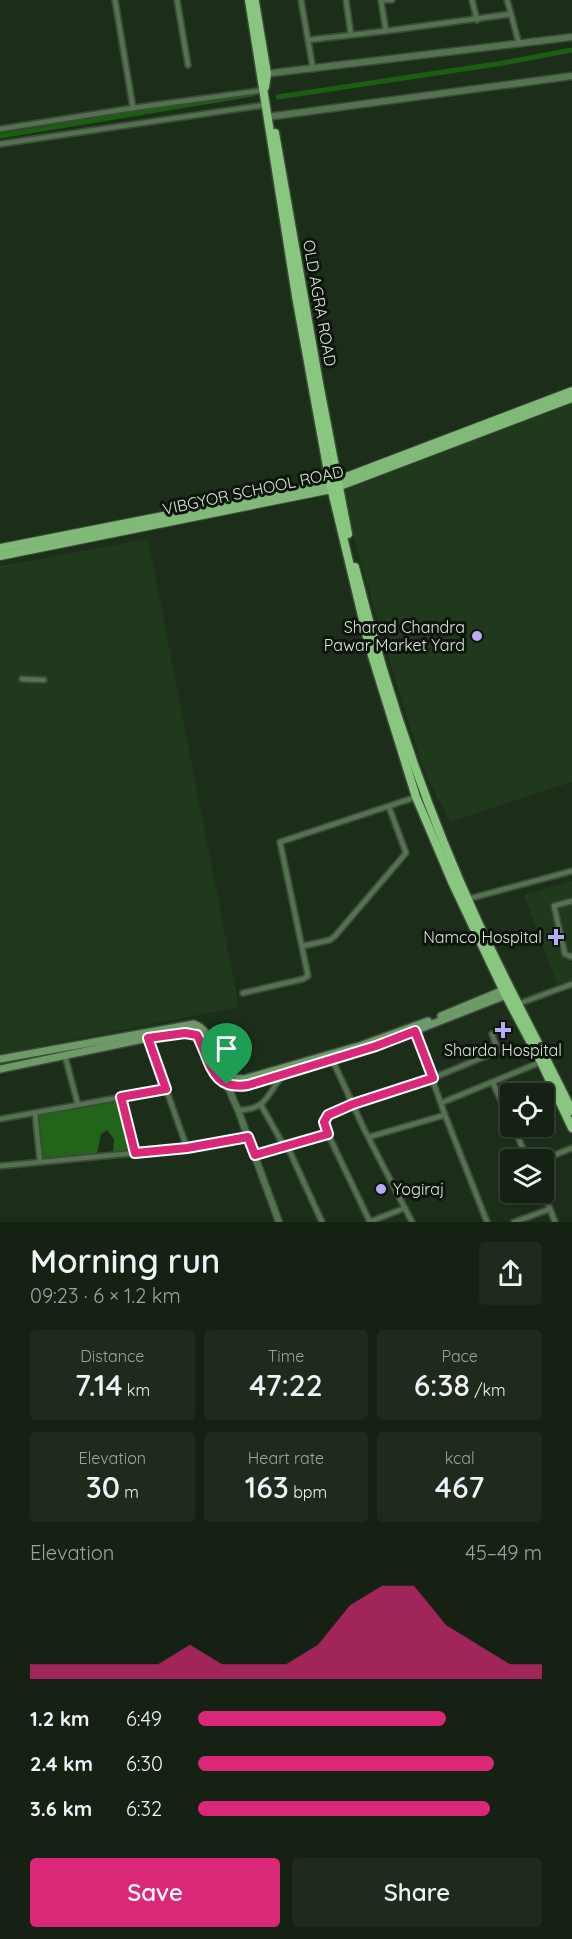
<!DOCTYPE html>
<html lang="en">
<head>
<meta charset="utf-8">
<style>
	:root { --surface:#152213; --page:#1e2a1c; --text:#f1f3f6; --muted:#9da4a0; --line:#343f33; --accent:#db2777 }
	body { margin:0; font-family:Quicksand,sans-serif; background:var(--page); color:var(--text); height:100vh; display:flex; flex-direction:column; font-size:22px; white-space:nowrap }
	* { box-sizing:border-box; margin:0 }
	p { font-size:20px; color:var(--muted) }
	.icon { flex:none; width:33px; height:33px; fill:none; stroke:currentColor; stroke-width:2; stroke-linecap:round; stroke-linejoin:round }
	.map { position:relative; height:1222px; overflow:hidden }
	.side { display:flex; flex-direction:column; background:var(--surface); flex:1 }
	.side>* { flex:none }
	.buttons { position:absolute; left:500px; top:1083px; display:grid; gap:12px }
	.buttons a { display:grid; place-items:center; width:54px; height:54px; border-radius:6px; background:var(--surface); box-shadow:0 2px 4px #0004,0 0 0 2px var(--line); font-size:30px }
	.pin { position:absolute; display:grid; place-items:center; width:51px; height:51px; color:#fff; margin:-62px -26px; border-radius:50% 50% 50% 0; rotate:-45deg; box-shadow:0 0 6px #0007 }
	.pin .icon { rotate:45deg }
	.round { display:grid; place-items:center; flex:none; width:63px; height:63px; border-radius:6px; background:var(--page) }
	.head { display:flex; align-items:center; justify-content:space-between; height:102px; padding:0 30px }
	h1 { font-size:33px; font-weight:600; line-height:45px }
	.figures { display:grid; grid-template-columns:repeat(3,1fr); gap:9px; height:102px; padding:6px 30px }
	.figures div { display:grid; align-content:center; border-radius:6px; background:var(--page); text-align:center }
	.figures b { font-size:30px; font-weight:600 }
	.figures small { font-size:16px; font-weight:400 }
	.figures p { font-size:16px }
	.chart { height:168px; padding:12px 30px }
	.chart p { display:flex; justify-content:space-between }
	.chart svg { width:100%; height:108px; margin-top:6px; fill:var(--accent); opacity:.7 }
	.cta { display:flex; gap:12px; margin-top:auto; padding:12px 30px }
	.cta a { flex:1; height:69px; border-radius:6px; background:var(--accent); color:#fff; font-size:24px; font-weight:600; line-height:69px; text-align:center }
	.cta a+a { background:var(--page); color:var(--text) }
	ul { padding:0 30px; list-style:none; font-size:20px }
	li { display:grid; grid-template-columns:96px 72px 1fr; align-items:center; height:45px }
	li i { height:15px; border-radius:8px; background:var(--accent) }
	.map>svg:first-child { display:block }
	.built { fill:#20381c }
	.forest { fill:#22651a }
	.lines { fill:none; stroke-linecap:round; stroke-linejoin:round }
	.canal { stroke:#1b5e12; stroke-width:5 }
	.minor-casing { stroke:#3a4b37; stroke-width:8 }
	.tertiary-casing { stroke:#3a4b37; stroke-width:9 }
	.secondary-casing { stroke:#3a4b37; stroke-width:10 }
	.primary-casing { stroke:#3a4b37; stroke-width:10 }
	.trunk-casing { stroke:#3a4b37; stroke-width:11 }
	.minor { stroke:#567152; stroke-width:4.5 }
	.tertiary { stroke:#567152; stroke-width:6 }
	.secondary { stroke:#6e9968; stroke-width:7 }
	.primary { stroke:#81b979; stroke-width:8 }
	.trunk { stroke:#89c780; stroke-width:8 }
	.route-casing { stroke:#fff; stroke-width:12 }
	.route { stroke:#db2777; stroke-width:8 }
	.poi-dot { fill:#b8abf7; stroke:#0c140b; stroke-width:2 }
	.labels { text-anchor:middle; dominant-baseline:central; stroke-width:6; stroke-linejoin:round; paint-order:stroke }
	.street-label { font-size:16px; fill:#d9e5d7; stroke:#0c140b }
	.poi-label { font-size:16px; fill:#d9e5d7; stroke:#0c140b; text-anchor:end }
</style>
</head>
<body>
<div class="map">
<svg width="572" height="1222" viewBox="0 0 572 1222">
	<rect width="100%" height="100%" fill="#1c2e19"/>
	<!-- built -->
	<g class="built">
		<polygon points="572,396 572,782 450,822 425,774 396,682 342,498 343,492 346,486"/>
		<polygon points="148,539 239,1007 0,1054 0,566"/>
		<polygon points="572,881 572,980 557,984 524,895"/>
	</g>
	<!-- forest -->
	<polygon class="forest" points="121,1099 133,1152 113,1153 114,1139 107,1130 101,1134 97,1153 41,1160 36,1115"/>
	<g class="lines">
		<!-- canal -->
		<g class="canal">
			<polyline points="278,97 503,63 572,50"/>
			<polyline points="0,136 253,94"/>
		</g>
		<defs>
			<g id="minor">
				<polyline points="115,0 133,108"/>
				<polyline points="177,0 188,65"/>
				<polyline points="301,0 313,69"/>
				<polyline points="346,0 351,35"/>
				<polyline points="381,0 392,0"/>
				<polyline points="472,0 477,20"/>
				<polyline points="507,0 511,14"/>
				<polyline points="381,1 386,31 511,14 519,44"/>
				<polyline points="308,40 386,31"/>
				<polyline points="0,129 133,108 265,90"/>
				<polyline points="0,144 265,105"/>
				<polyline points="22,679 44,680"/>
				<polyline points="468,899 572,871"/>
				<polyline points="572,901 554,906 565,954 572,957"/>
				<polyline points="303,946 330,940 335,936 406,853 389,807"/>
				<polyline points="243,993 303,979 308,976 280,842 416,797"/>
				<polyline points="518,1004 572,984"/>
				<polyline points="415,1031 445,1115 487,1222"/>
				<polyline points="148,1038 187,1148"/>
				<polyline points="65,1056 78,1105"/>
				<polyline points="332,1059 364,1129 412,1222"/>
				<polyline points="493,1083 510,1120"/>
				<polyline points="121,1097 135,1153"/>
				<polyline points="441,1103 541,1062"/>
				<polyline points="261,1105 284,1146 290,1152 322,1222"/>
				<path d="M238 1110C267 1110 267 1094 283 1075"/>
				<polyline points="35,1113 40,1162"/>
				<polyline points="0,1119 166,1089"/>
				<polyline points="513,1126 528,1160"/>
				<polyline points="328,1134 324,1122 328,1115 353,1104 433,1078 498,1051 492,1034"/>
				<polyline points="369,1137 445,1115"/>
				<polyline points="255,1155 328,1134 370,1222"/>
				<polyline points="542,1160 572,1148"/>
				<polyline points="0,1166 187,1148 248,1137"/>
				<polyline points="543,1192 550,1209"/>
				<polyline points="369,1222 405,1208"/>
				<polyline points="514,1222 550,1209 555,1222"/>
			</g>
			<g id="tertiary">
				<polyline points="264,74 572,37"/>
				<polyline points="267,117 572,76"/>
				<polyline points="229,1076 227,1085 238,1110 279,1222"/>
			</g>
			<g id="secondary">
				<polyline points="441,1016 506,989"/>
				<path d="M0 1059 194 1024C221 1033 205 1079 244 1079L362 1045 428 1021"/>
				<path d="M0 1069 148 1038 191 1033 197 1035C211 1062 211 1091 247 1085L376 1046 509 994"/>
			</g>
			<g id="primary">
				<polyline points="0,548 330,483 572,391"/>
				<polyline points="0,556 332,489 572,398"/>
			</g>
			<g id="trunk">
				<polyline points="249,0 296,296 330,483 370,649 416,797 452,882 506,996 541,1062 572,1128"/>
				<polyline points="255,2 267,74 265,87"/>
				<polyline points="275,133 319,383 348,534"/>
				<path d="M355 567C385 688 425 806 477 920 507 985 541 1047 572 1111"/>
			</g>
		</defs>
		<!-- minor casing -->
		<use href="#minor" class="minor-casing"/>
		<!-- tertiary casing -->
		<use href="#tertiary" class="tertiary-casing"/>
		<!-- secondary casing -->
		<use href="#secondary" class="secondary-casing"/>
		<!-- primary casing -->
		<use href="#primary" class="primary-casing"/>
		<!-- trunk casing -->
		<use href="#trunk" class="trunk-casing"/>
		<!-- minor -->
		<use href="#minor" class="minor"/>
		<!-- tertiary -->
		<use href="#tertiary" class="tertiary"/>
		<!-- secondary -->
		<use href="#secondary" class="secondary"/>
		<!-- primary -->
		<use href="#primary" class="primary"/>
		<!-- trunk -->
		<use href="#trunk" class="trunk"/>
	</g>
	<g class="lines">
		<defs>
			<path id="route" d="M415 1031 433 1078 353 1104 328 1115 324 1122 328 1134 255 1155 248 1137 187 1148 135 1153 121 1097 166 1089 148 1038 185 1033 197 1035C211 1062 211 1091 248 1085L376 1046Z"/>
		</defs>
		<!-- route casing -->
		<use href="#route" class="route-casing"/>
		<!-- route -->
		<use href="#route" class="route"/>
	</g>
	<!-- markers -->
	<g class="poi-dot">
		<circle cx="477" cy="636" r="6"/>
		<path d="M553 928h6v6h6v6h-6v6h-6v-6h-6v-6h6z"/>
		<path d="M500 1021h6v6h6v6h-6v6h-6v-6h-6v-6h6z"/>
		<circle cx="381" cy="1189" r="6"/>
	</g>
	<g class="labels">
		<!-- street labels -->
		<g class="street-label">
			<text transform="translate(320 303) rotate(80)">OLD AGRA ROAD</text>
			<text transform="translate(253 490) rotate(-12)">VIBGYOR SCHOOL ROAD</text>
		</g>
		<!-- poi labels -->
		<g class="poi-label">
			<text x="465" y="627">Sharad Chandra<tspan x="465" dy="18">Pawar Market Yard</tspan></text>
			<text x="542" y="937">Namco Hospital</text>
			<text x="503" y="1050" text-anchor="middle">Sharda Hospital</text>
			<text x="393" y="1189" text-anchor="start">Yogiraj</text>
		</g>
	</g>
</svg>
<div class="buttons">
<a><svg class="icon" aria-label="locate" viewBox="0 0 24 24"><circle cx="12" cy="12" r="6"/><path d="M12 2v4M12 18v4M2 12h4M18 12h4"/></svg></a>
<a><svg class="icon" aria-label="layers" viewBox="0 0 24 24"><path d="M12 4l9 5-9 5-9-5zM3 14l9 5 9-5"/></svg></a>
</div>
<div class="pin" style="left:227px;top:1085px;background:#1e9e55"><svg class="icon" aria-label="arrive" viewBox="0 0 24 24"><path d="M6 21V4h12l-3 4 3 4H6"/></svg></div>
</div>
<section class="side">
<div class="head"><div><h1>Morning run</h1><p>09:23 · 6 × 1.2 km</p></div><a class="round"><svg class="icon" aria-label="share" viewBox="0 0 24 24"><path d="M12 15V3M7 8l5-5 5 5M5 13v7h14v-7"/></svg></a></div>
<div class="figures">
<div><p>Distance</p><b>7.14<small> km</small></b></div>
<div><p>Time</p><b>47:22</b></div>
<div><p>Pace</p><b>6:38<small> /km</small></b></div>
</div>
<div class="figures">
<div><p>Elevation</p><b>30<small> m</small></b></div>
<div><p>Heart rate</p><b>163<small> bpm</small></b></div>
<div><p>kcal</p><b>467</b></div>
</div>
<div class="chart"><p><span>Elevation</span>45–49 m</p>
<svg viewBox="0 0 160 44" preserveAspectRatio="none"><path d="M0 44V38L10 38L20 38L30 38L40 38L50 30L60 38L70 38L80 38L90 30L100 14L110 6L120 6L130 22L140 30L150 38L160 38V44z"/></svg>
</div>
<ul>
<li><b>1.2 km</b>6:49<i style="width:72%"></i></li>
<li><b>2.4 km</b>6:30<i style="width:86%"></i></li>
<li><b>3.6 km</b>6:32<i style="width:85%"></i></li>
</ul>
<div class="cta"><a>Save</a><a>Share</a></div>
</section>
</body>
</html>
